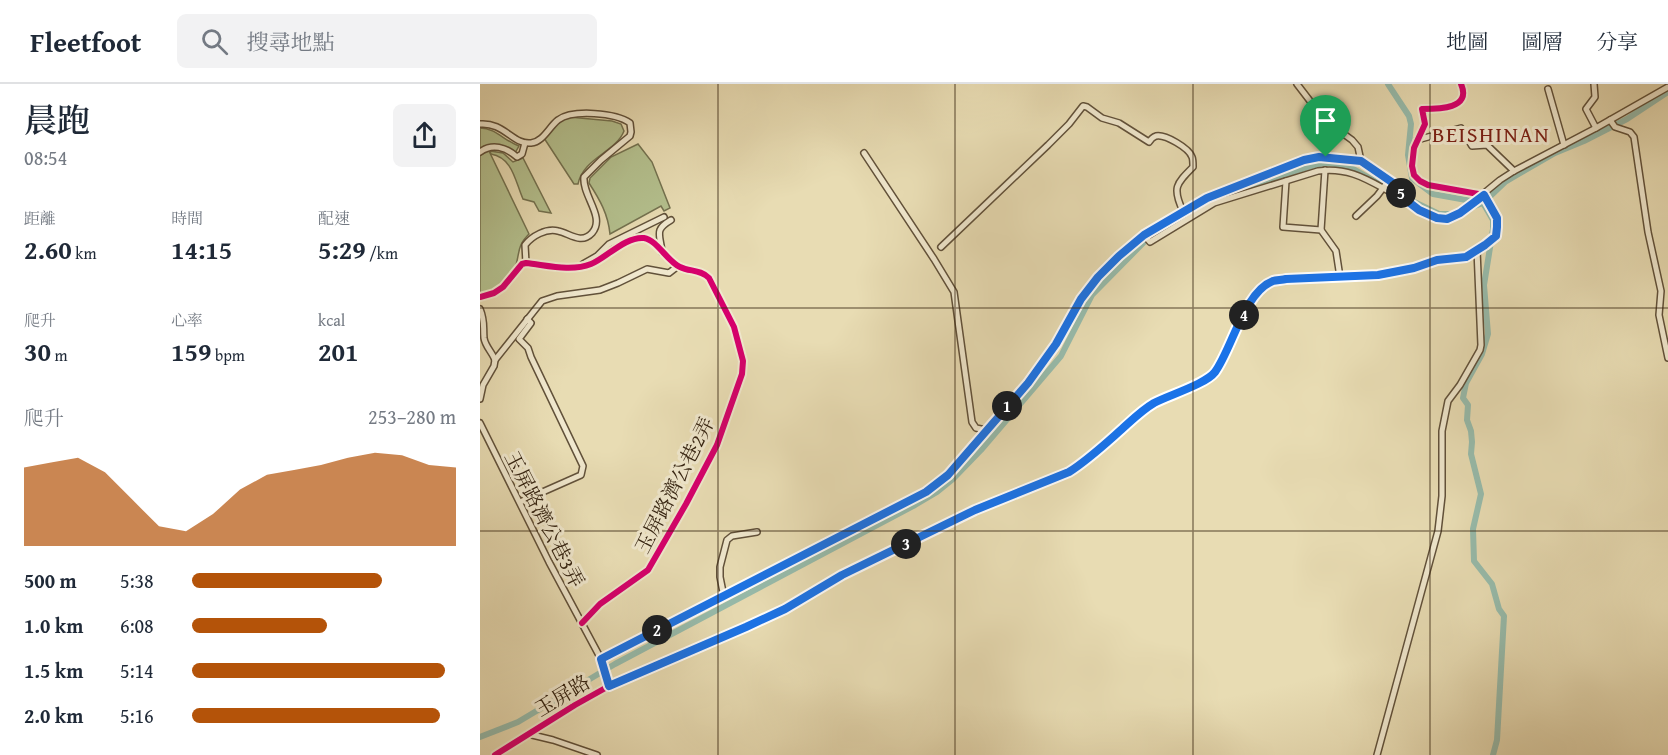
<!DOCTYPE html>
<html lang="zh-TW">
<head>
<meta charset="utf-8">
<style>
	:root { --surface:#fff; --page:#f2f2f3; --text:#1f2937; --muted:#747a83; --line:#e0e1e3; --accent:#b45309 }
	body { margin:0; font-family:"Gentium Book Plus","Noto Serif TC",serif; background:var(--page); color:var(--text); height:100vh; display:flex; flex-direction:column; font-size:22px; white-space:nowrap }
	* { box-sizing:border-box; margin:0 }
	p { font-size:20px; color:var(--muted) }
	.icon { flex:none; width:33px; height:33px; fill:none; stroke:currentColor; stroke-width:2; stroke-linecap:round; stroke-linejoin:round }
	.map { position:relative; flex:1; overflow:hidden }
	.sheet { display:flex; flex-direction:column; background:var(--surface); width:480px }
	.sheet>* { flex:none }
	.pin { position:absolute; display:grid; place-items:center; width:51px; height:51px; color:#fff; margin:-62px -26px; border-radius:50% 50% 50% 0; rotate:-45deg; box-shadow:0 0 6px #0007 }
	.pin .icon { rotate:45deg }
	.km { position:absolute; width:30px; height:30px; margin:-15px; border-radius:50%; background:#222; color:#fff; font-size:16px; line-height:30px; text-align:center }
	.round { display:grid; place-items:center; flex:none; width:63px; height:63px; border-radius:9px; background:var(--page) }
	.summary { display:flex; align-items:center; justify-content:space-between; height:102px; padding:0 24px }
	h1 { font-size:33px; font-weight:600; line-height:45px }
	.stats { display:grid; grid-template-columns:repeat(3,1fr); gap:9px; height:102px; padding:6px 24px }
	.stats div { display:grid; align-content:center }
	.stats b { font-size:26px; font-weight:600 }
	.stats small { font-size:16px; font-weight:400 }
	.stats p { font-size:16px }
	.chart { height:168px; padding:12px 24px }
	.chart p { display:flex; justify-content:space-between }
	.chart svg { width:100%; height:108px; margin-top:6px; fill:var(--accent); opacity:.7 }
	ul { padding:0 24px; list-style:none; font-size:20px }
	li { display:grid; grid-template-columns:96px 72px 1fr; align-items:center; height:45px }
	li i { height:15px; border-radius:8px; background:var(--accent) }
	header { display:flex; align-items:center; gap:36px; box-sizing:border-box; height:84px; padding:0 30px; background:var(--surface); border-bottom:2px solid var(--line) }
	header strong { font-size:28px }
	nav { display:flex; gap:33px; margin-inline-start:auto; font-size:21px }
	.search { width:420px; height:54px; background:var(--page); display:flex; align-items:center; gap:15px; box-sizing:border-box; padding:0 21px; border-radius:9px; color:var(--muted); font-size:22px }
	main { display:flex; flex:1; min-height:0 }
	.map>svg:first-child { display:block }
	.green { fill:#b4c08e; stroke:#747250; stroke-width:1.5 }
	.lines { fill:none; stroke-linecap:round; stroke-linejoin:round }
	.canal { stroke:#97bcac; stroke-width:6 }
	.minor-casing { stroke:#61513a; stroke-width:8 }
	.minor { stroke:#f0e8ce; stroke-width:5 }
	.cycleway-casing { stroke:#f0e8ce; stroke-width:10 }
	.cycleway { stroke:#d6006c; stroke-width:6 }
	.route-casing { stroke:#fff; stroke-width:12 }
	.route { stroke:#1a73e8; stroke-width:8 }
	.grid { fill:none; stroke:#342311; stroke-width:1.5; stroke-opacity:0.55 }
	.labels { text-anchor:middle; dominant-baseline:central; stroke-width:6; stroke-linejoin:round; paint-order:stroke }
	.street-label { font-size:20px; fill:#342311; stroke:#f0e8ce }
	.quarter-label { font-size:22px; letter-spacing:1.5px; fill:#7a1f14; stroke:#f0e8ce }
</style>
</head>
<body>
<header>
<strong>Fleetfoot</strong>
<div class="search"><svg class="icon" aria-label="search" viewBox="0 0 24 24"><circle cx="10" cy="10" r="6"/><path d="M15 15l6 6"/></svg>搜尋地點</div>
<nav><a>地圖</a><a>圖層</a><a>分享</a></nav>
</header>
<main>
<section class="sheet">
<div class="summary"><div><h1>晨跑</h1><p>08:54</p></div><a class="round"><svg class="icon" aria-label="share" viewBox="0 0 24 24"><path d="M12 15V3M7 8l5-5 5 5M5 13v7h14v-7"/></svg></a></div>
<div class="stats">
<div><p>距離</p><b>2.60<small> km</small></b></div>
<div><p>時間</p><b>14:15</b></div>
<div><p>配速</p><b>5:29<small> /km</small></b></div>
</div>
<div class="stats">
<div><p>爬升</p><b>30<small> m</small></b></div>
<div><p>心率</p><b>159<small> bpm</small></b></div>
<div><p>kcal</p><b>201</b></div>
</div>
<div class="chart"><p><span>爬升</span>253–280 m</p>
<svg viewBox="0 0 160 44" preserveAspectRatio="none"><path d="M0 44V12L10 10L20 8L30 14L40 25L50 36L60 38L70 31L80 21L90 15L100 13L110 11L120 8L130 6L140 7L150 11L160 12V44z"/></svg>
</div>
<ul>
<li><b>500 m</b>5:38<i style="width:72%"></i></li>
<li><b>1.0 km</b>6:08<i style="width:51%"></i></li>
<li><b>1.5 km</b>5:14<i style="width:96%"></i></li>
<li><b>2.0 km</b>5:16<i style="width:94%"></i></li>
</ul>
</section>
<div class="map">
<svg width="1188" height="671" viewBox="0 0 1188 671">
	<rect width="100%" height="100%" fill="#e8dcb3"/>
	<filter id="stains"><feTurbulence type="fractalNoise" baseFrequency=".00333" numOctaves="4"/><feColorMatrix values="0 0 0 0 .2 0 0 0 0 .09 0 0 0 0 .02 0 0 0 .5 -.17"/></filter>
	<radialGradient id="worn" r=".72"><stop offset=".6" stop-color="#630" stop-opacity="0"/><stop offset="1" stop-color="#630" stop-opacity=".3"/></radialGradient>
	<!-- green -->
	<g class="green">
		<path d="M89 33 132 37 141 40 144 47C136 68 103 74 98 100H94L64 54 79 38Z"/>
		<path d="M0 44C16 44 24 57 39 62L35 69 25 64 0 65Z"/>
		<path d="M158 60 172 78 190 124 184 127 181 122 130 150C128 130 120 116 109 99L110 94 131 73Z"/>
		<path d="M9 67 49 150C37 162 40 167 36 181 31 196 15 208 0 211V71Z"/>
		<path d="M10 67 23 69 33 78 43 74 71 129 59 127 54 118 43 115C35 97 33 74 11 70Z"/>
	</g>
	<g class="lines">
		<!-- canal -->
		<g class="canal">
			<polyline points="908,0 929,32 931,40 928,71 932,94 953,110 1003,119 1013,136 1013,145 1004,201 1008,250 1002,270 986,299 983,314 988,321 987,336 991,347 992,358 991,370 1001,410 993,445 994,477 1012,500 1019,525 1024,532 1017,656 1013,671"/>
			<polyline points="926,114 959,130 972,130 1003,119 1025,98 1042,88 1075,69 1104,57 1147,35 1188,8"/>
			<polyline points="0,653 38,638 135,580 435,421 457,408 473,395 501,366 581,272 612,211 670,152 716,123 736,114 796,93 839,80 848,79 868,82 909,105"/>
		</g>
		<defs>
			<g id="minor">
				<polyline points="817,0 840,30 850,40 872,56 878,63 881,77"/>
				<polyline points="1114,0 1115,13 1106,25 1116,44"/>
				<polyline points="1068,5 1084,61"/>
				<polyline points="1130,36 1135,43 1150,48 1154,53 1168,148 1181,207 1179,231 1188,274"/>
				<path d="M0 40C24 38 33 61 51 59 63 58 69 43 78 36 93 25 136 29 150 39L151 48 150 52 121 76 104 93C102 112 126 133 112 149 101 161 89 149 78 147 66 144 52 152 45 161L46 179"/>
				<polyline points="937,56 981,44 992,62 1007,61 1034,87"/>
				<path d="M0 68C12 59 26 63 37 73L42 70 45 59"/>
				<polyline points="384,69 454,175 474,208 492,338 496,344 506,346"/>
				<polyline points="806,97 803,143 841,146 856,167 860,193"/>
				<polyline points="876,132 897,112 909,96"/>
				<polyline points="841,146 845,86"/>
				<path d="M664 151 670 158 734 119 838 87C874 82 894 101 924 115"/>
				<path d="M461 163 568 61 589 40 603 22 607 23 622 34 639 39 669 58C671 55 673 53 676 52 685 50 709 64 712 73 713 75 713 81 713 83 696 100 692 104 703 127"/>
				<path d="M182 168C180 150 174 146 191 136"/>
				<polyline points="103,180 117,172 129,160 184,133"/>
				<path d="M0 213 14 209 23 203 42 180 46 179C66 181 91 188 111 180 126 174 146 152 164 154 177 156 187 177 200 183 210 188 220 185 229 194L254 243 263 277 262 290 237 361 206 420 168 486 120 520 102 539"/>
				<path d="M0 225C5 237 3 242 4 254 5 262 12 268 15 276L14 282 3 301 0 315"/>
				<polyline points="15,276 62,217 77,212 120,206 138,199 167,185 189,189 198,182"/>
				<polyline points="0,339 69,478 121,575"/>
				<polyline points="40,418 101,391 103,382 51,273 48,264 39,255 51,239 47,235"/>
				<polyline points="244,513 240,493 240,483 247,456 252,452 277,448"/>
				<polyline points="129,602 121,575 446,408 468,391 547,299 576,260 601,215 618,193 639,172 664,151 727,114 824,76 839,73 881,77 916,101 925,116 939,126 957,134 967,135 980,129 1020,96 1034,87 1116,44 1188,3"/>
				<polyline points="48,650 73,656 117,671"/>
				<path d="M15 671 95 621 129 602 266 543 305 525 362 491 495 426 589 388C608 376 625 360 642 345 652 336 662 326 674 319 689 311 725 300 735 288 752 265 764 209 793 197 796 196 802 196 806 195L898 191 934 184 957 176 986 173 1005 161 1016 152 1017 134 1004 111 948 101 940 97 934 91 932 82 934 64 945 40 942 25C959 25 992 25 981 0"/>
				<polyline points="897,671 958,447 962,412 962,347 968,317 980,301 1000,266 1001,261 997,166"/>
			</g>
		</defs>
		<!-- minor casing -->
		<use href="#minor" class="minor-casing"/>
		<!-- minor -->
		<use href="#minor" class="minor"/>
		<defs>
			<g id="cycleway">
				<path d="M0 213 14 209 23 203 42 180 46 179C66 181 91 188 111 180 126 174 146 152 164 154 177 156 187 177 200 183 210 188 220 185 229 194L254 243 263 277 262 290 237 361 206 420 168 486 120 520 102 539"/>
				<path d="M15 671 95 621 129 602 266 543 305 525 362 491 495 426 589 388C608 376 625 360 642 345 652 336 662 326 674 319 689 311 725 300 735 288 752 265 764 209 793 197 796 196 802 196 806 195L898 191 934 184 957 176 986 173 1005 161 1016 152 1017 134 1004 111 948 101 940 97 934 91 932 82 934 64 945 40 942 25C959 25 992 25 981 0"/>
			</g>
		</defs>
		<!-- cycleway casing -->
		<use href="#cycleway" class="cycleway-casing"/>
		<!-- cycleway -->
		<use href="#cycleway" class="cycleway"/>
	</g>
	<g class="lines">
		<defs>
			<path id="route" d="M839 73 881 77 916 101 926 116 939 126 957 134 967 135 980 129 1004 111 1017 134V143L1016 152 1005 161 986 173 957 176 934 184 898 191 806 195C802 196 796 196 793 197 764 208 752 265 735 288 726 300 689 311 674 319 662 326 652 336 642 345 625 360 608 376 589 388L495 426 362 491 305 525 266 543 129 602 121 575 446 408 468 391 548 299 576 260 601 215 618 193 639 172 664 151 727 114 824 76Z"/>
		</defs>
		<!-- route casing -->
		<use href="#route" class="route-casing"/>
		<!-- route -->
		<use href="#route" class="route"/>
	</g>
	<!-- grid -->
	<path class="grid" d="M238 0V671M475 0V671M713 0V671M950 0V671M0 224H1188M0 447H1188"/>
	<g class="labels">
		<!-- street labels -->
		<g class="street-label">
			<text transform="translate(194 401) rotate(-63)">玉屏路濟公巷2弄</text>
			<text transform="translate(65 435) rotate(63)">玉屏路濟公巷3弄</text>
			<text transform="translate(82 611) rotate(-31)">玉屏路</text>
		</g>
		<!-- quarter labels -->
		<g class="quarter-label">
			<text x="1011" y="50">BEISHINAN</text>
		</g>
	</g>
	<rect width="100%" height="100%" filter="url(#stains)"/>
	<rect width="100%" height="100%" fill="url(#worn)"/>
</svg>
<div class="pin" style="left:846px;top:73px;background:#1e9e55"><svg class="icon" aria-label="arrive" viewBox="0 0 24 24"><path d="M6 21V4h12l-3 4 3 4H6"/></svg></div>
<b class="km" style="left:527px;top:322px">1</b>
<b class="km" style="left:177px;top:546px">2</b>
<b class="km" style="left:426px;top:460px">3</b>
<b class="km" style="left:764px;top:231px">4</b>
<b class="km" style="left:921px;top:109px">5</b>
</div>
</main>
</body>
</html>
